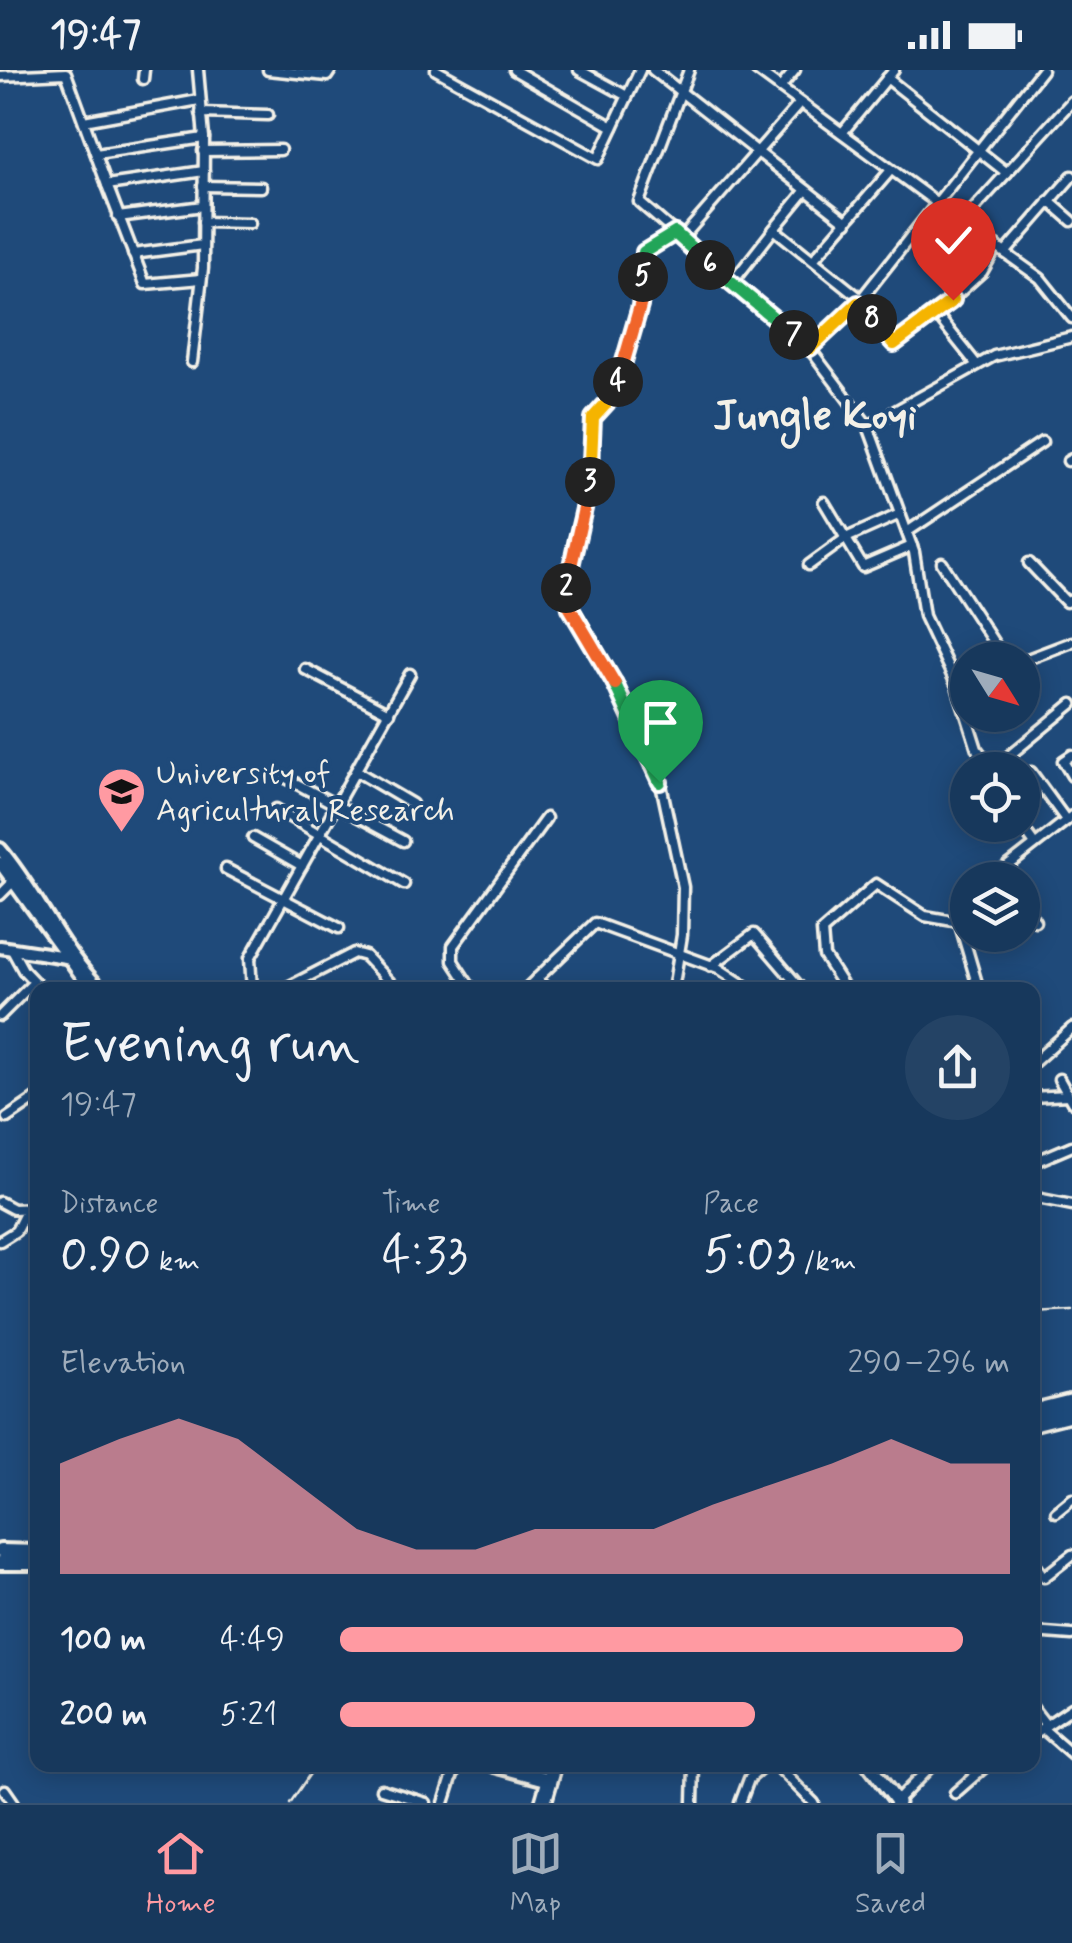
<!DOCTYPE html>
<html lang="en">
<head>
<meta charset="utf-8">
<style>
	:root { --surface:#17385c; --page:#244365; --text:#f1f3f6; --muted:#9eacbb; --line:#365272; --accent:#ff9aa2 }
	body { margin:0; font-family:Mynerve,sans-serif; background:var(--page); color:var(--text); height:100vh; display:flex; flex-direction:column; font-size:38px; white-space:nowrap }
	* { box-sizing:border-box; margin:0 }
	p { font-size:32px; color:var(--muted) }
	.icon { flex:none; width:55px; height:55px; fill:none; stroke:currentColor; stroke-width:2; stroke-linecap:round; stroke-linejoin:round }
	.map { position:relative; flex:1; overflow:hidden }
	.panel { position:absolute; left:30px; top:912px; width:1010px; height:790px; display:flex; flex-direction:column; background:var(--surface); border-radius:20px; box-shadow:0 5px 25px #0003,0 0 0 2px var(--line) }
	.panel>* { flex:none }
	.needle { width:65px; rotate:127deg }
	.fabs { position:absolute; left:950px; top:572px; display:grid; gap:20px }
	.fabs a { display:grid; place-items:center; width:90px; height:90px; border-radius:50%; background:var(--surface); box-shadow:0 5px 25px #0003,0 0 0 2px var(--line); font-size:50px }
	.pin { position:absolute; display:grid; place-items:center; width:85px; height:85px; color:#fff; margin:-102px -42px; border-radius:50% 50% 50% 0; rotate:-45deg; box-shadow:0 0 10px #0007 }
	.pin .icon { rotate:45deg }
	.km { position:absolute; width:50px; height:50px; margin:-25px; border-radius:50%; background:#222; color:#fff; font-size:28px; line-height:50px; text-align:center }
	.round { display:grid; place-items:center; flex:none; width:105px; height:105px; border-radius:52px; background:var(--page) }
	.overview { display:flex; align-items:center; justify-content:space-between; height:170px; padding:0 30px }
	h1 { font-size:55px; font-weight:600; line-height:75px }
	.figures { display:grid; grid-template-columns:repeat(3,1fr); gap:15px; height:170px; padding:10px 30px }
	.figures div { display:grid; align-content:center }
	.figures b { font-size:50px; font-weight:600 }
	.figures small { font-size:28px; font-weight:400 }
	.figures p { font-size:28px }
	.chart { height:280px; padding:20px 30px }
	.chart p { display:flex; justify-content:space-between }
	.chart svg { width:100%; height:180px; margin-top:10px; fill:var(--accent); opacity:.7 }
	ul { padding:0 30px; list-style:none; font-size:32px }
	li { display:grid; grid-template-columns:160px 120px 1fr; align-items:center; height:75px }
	li i { height:25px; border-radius:12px; background:var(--accent) }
	.status { display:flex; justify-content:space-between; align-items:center; height:70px; padding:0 50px; background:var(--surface); direction:ltr }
	.status svg { height:28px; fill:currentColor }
	.tab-bar { display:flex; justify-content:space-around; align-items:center; height:140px; border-top:2px solid var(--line); background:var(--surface); font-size:28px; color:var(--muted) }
	.tab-bar a { display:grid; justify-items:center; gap:5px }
	.tab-bar .current { color:var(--accent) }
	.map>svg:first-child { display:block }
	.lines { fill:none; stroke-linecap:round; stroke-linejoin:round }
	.minor-casing { stroke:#f4f1e8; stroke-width:15 }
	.tertiary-casing { stroke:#f4f1e8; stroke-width:18 }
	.secondary-casing { stroke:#f4f1e8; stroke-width:19 }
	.primary-casing { stroke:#f4f1e8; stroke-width:20 }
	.trunk-casing { stroke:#f4f1e8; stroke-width:21 }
	.minor { stroke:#1f4a7a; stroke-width:8 }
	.tertiary { stroke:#1f4a7a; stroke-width:10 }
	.secondary { stroke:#1f4a7a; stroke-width:11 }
	.primary { stroke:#1f4a7a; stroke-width:12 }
	.trunk { stroke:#1f4a7a; stroke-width:14 }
	.rail { stroke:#f4f1e8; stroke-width:2.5 }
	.split-1-casing { stroke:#fff; stroke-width:20 }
	.split-2-casing { stroke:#fff; stroke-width:20 }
	.split-3-casing { stroke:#fff; stroke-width:20 }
	.split-4-casing { stroke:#fff; stroke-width:20 }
	.split-5-casing { stroke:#fff; stroke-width:20 }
	.split-6-casing { stroke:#fff; stroke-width:20 }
	.split-7-casing { stroke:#fff; stroke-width:20 }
	.split-8-casing { stroke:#fff; stroke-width:20 }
	.split-9-casing { stroke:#fff; stroke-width:20 }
	.split-1 { stroke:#22a559; stroke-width:12 }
	.split-2 { stroke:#f0652b; stroke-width:12 }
	.split-3 { stroke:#f0652b; stroke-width:12 }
	.split-4 { stroke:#f5b400; stroke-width:12 }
	.split-5 { stroke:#f0652b; stroke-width:12 }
	.split-6 { stroke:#22a559; stroke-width:12 }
	.split-7 { stroke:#22a559; stroke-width:12 }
	.split-8 { stroke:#f5b400; stroke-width:12 }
	.split-9 { stroke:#f5b400; stroke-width:12 }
	.labels { text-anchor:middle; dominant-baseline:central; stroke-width:8; stroke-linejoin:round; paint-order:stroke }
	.poi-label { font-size:32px; fill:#f4f1e8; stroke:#1f4a7a; text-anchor:start }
	.district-label { font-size:42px; font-weight:bold; fill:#f4f1e8; stroke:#1f4a7a }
</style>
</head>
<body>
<div class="status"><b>19:47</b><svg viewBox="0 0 49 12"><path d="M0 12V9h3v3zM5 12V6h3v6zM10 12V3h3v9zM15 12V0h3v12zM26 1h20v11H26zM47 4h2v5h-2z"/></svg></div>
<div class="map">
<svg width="1072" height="1733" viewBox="0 0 1072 1733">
	<rect width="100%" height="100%" fill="#1f4a7a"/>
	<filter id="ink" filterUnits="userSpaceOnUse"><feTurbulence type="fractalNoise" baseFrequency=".01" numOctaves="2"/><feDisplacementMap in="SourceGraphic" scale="20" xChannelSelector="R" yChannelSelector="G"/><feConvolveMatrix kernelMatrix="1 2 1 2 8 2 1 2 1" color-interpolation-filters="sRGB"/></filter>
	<g filter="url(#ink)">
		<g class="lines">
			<defs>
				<g id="minor">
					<polyline points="268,0 327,6 331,0"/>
					<polyline points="436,0 598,89 640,0"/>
					<polyline points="514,0 613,57"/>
					<polyline points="579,0 627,26"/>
					<polyline points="653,0 847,152"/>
					<polyline points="689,0 639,132 810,279 868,356 914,482 924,546 957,616 977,679 993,700"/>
					<polyline points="756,0 1005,183 1072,106"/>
					<polyline points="0,6 66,3 107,115 204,101"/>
					<polyline points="887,8 1007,103"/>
					<polyline points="143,9 144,0"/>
					<polyline points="780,18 795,0"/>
					<polyline points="201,43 268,45"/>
					<polyline points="84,51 199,30"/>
					<polyline points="842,63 894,0"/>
					<polyline points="203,81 280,80"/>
					<polyline points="96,84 204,68"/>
					<polyline points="107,115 145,214 201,209"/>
					<polyline points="203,116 261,117"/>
					<polyline points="1049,131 1072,151"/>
					<polyline points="118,147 203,136"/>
					<polyline points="203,152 250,153"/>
					<polyline points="962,152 1072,31"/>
					<polyline points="774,159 806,120"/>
					<polyline points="682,168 800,33"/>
					<polyline points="1005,183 1040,208 1072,248"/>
					<polyline points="133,184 203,175"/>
					<polyline points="813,190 891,100"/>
					<polyline points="731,214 774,159 861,229"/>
					<polyline points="952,229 982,202 997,176"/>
					<polyline points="858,233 890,272 897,273 953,229 926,194"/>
					<polyline points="937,245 977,295"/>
					<polyline points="810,279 858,233 1042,0"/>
					<polyline points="192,292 203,198 204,68 198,0"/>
					<polyline points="868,356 994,286 1072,267"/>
					<polyline points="1068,391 1072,389"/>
					<polyline points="824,432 863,497 912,476"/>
					<polyline points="907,462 1042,372"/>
					<polyline points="942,493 1005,590"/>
					<polyline points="1029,493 1066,532 1072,530"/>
					<polyline points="809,495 846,468 900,444"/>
					<polyline points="1022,591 1072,572"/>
					<polyline points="305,599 389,643"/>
					<polyline points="1072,685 1063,691 1072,706"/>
					<polyline points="993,699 1072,634"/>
					<polyline points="356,701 412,734"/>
					<polyline points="1031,702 1066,750"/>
					<polyline points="286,708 403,771"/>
					<polyline points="276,739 404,814"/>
					<polyline points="1021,755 1034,773"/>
					<polyline points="253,768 302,796"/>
					<polyline points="226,799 339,858"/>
					<polyline points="990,810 1072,746"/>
					<polyline points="0,825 15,810"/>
					<polyline points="1022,834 1035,851"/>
					<polyline points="968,840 959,852 979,920"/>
					<polyline points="12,880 23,900 42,920"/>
					<polyline points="711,896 754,864 802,920"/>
					<polyline points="536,909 548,920"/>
					<polyline points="845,919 824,886 822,861 876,814 925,846 959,852"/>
					<polyline points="252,920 250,888 410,604"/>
					<polyline points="282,920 354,883 365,886 397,920"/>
					<polyline points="472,920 453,891 453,876 546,748"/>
					<polyline points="525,920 595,853 718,898 751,920"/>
					<polyline points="673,920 682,865 683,817 662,719 624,629 567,527 575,468 594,400 593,348 615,323 642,232 645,182 675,163"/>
					<polyline points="0,946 34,912"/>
					<polyline points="1032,994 1072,958"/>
					<polyline points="1059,1009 1072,1032"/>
					<polyline points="1032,1027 1068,1025"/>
					<polyline points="7,1048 38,1027"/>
					<polyline points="1032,1093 1072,1076"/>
					<polyline points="1032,1127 1072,1135"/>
					<polyline points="0,1132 13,1139 38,1138"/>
					<polyline points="0,1171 16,1161 27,1139"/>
					<polyline points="1056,1442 1072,1429"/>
					<polyline points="1032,1490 1044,1507 1072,1485"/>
					<polyline points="1032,1562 1072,1565"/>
					<polyline points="1032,1603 1032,1606"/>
					<polyline points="1032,1637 1046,1655"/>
					<polyline points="1042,1658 1072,1684"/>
					<polyline points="1032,1665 1072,1638"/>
					<polyline points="776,1695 814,1733"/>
					<polyline points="381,1719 426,1733"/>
					<polyline points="5,1720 14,1733"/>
					<polyline points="955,1723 987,1695"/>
					<polyline points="444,1733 456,1695"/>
					<polyline points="693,1733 694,1695"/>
					<polyline points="740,1733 749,1709 765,1695"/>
					<polyline points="895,1733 932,1695"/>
				</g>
				<g id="tertiary">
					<path d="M0 779C38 823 60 881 102 920"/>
					<polyline points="0,793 92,920"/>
					<polyline points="0,877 66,887"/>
				</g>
				<polyline id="secondary" points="869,1695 898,1733"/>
				<g id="primary">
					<polyline points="0,1481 38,1482"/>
					<polyline points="0,1493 38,1493"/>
					<polyline points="495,1695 550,1710"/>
				</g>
				<g id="trunk">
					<polyline points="1032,1342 1072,1332"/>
					<polyline points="1032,1353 1072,1343"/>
					<polyline points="543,1733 554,1695"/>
				</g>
			</defs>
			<!-- minor casing -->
			<use href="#minor" class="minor-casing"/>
			<!-- tertiary casing -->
			<use href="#tertiary" class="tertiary-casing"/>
			<!-- secondary casing -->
			<use href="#secondary" class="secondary-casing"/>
			<!-- primary casing -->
			<use href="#primary" class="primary-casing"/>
			<!-- trunk casing -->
			<use href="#trunk" class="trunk-casing"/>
			<!-- minor -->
			<use href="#minor" class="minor"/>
			<!-- tertiary -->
			<use href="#tertiary" class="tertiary"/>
			<!-- secondary -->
			<use href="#secondary" class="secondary"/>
			<!-- primary -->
			<use href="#primary" class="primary"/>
			<!-- trunk -->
			<use href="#trunk" class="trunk"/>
			<!-- rail -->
			<g class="rail">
				<polyline points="1032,1242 1072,1240"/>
				<polyline points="290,1733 316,1695"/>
			</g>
		</g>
	</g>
	<g class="lines" filter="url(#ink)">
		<defs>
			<polyline id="split-1" points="615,614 660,712"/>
			<polyline id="split-2" points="566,518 570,538 615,614"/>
			<polyline id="split-3" points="566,518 590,412"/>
			<polyline id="split-4" points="590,412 593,348 614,325 618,312"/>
			<polyline id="split-5" points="618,312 640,236 643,207"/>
			<polyline id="split-6" points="643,207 644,182 675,163 710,195"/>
			<polyline id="split-7" points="710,195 794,265"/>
			<polyline id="split-8" points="794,265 810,278 858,233 872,249"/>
			<polyline id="split-9" points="872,249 894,274 953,230"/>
		</defs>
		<!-- split-1 casing -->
		<use href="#split-1" class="split-1-casing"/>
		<!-- split-2 casing -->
		<use href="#split-2" class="split-2-casing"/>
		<!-- split-3 casing -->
		<use href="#split-3" class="split-3-casing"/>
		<!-- split-4 casing -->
		<use href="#split-4" class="split-4-casing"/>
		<!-- split-5 casing -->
		<use href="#split-5" class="split-5-casing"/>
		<!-- split-6 casing -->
		<use href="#split-6" class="split-6-casing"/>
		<!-- split-7 casing -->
		<use href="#split-7" class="split-7-casing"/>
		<!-- split-8 casing -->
		<use href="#split-8" class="split-8-casing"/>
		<!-- split-9 casing -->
		<use href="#split-9" class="split-9-casing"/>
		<!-- split-1 -->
		<use href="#split-1" class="split-1"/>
		<!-- split-2 -->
		<use href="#split-2" class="split-2"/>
		<!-- split-3 -->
		<use href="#split-3" class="split-3"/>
		<!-- split-4 -->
		<use href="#split-4" class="split-4"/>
		<!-- split-5 -->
		<use href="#split-5" class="split-5"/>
		<!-- split-6 -->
		<use href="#split-6" class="split-6"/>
		<!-- split-7 -->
		<use href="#split-7" class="split-7"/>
		<!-- split-8 -->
		<use href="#split-8" class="split-8"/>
		<!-- split-9 -->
		<use href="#split-9" class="split-9"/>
	</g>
	<!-- icons -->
	<defs>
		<symbol id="university-pin" viewBox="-11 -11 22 30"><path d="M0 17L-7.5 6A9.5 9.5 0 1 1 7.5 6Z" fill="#ff9aa2" stroke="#1f4a7a"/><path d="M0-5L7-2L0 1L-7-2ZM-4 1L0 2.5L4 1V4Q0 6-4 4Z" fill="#111"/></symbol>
	</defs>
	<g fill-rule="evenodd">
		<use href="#university-pin" x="94" y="694" width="55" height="75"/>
	</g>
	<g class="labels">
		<!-- poi labels -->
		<g class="poi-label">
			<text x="156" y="704">University of<tspan x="156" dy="37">Agricultural Research</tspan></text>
		</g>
		<!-- district labels -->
		<g class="district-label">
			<text x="815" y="347">Jungle Koyi</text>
		</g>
	</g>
</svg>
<div class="fabs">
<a><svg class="needle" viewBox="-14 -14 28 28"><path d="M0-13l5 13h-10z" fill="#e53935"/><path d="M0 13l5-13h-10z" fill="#9eacbb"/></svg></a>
<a><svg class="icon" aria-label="locate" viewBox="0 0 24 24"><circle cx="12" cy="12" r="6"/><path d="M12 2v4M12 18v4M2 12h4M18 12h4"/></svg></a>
<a><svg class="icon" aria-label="layers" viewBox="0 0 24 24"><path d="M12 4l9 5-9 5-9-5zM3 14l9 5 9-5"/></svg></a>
</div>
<div class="pin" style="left:660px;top:712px;background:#1e9e55"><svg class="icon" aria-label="arrive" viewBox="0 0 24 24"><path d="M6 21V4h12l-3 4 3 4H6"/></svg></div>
<div class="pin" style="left:953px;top:230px;background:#d93025"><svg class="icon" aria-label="check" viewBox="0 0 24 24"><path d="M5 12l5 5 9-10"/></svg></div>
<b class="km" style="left:566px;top:518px">2</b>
<b class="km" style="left:590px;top:412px">3</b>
<b class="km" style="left:618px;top:312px">4</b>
<b class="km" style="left:643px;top:207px">5</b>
<b class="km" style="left:710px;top:195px">6</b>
<b class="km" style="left:794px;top:265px">7</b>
<b class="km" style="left:872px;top:249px">8</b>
<section class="panel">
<div class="overview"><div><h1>Evening run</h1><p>19:47</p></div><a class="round"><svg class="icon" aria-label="share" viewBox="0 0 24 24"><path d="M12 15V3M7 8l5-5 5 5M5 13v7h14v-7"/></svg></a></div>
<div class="figures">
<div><p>Distance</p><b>0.90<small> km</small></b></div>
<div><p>Time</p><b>4:33</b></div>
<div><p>Pace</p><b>5:03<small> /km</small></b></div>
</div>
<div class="chart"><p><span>Elevation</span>290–296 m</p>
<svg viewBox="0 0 160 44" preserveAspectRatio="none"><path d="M0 44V17L10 11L20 6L30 11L40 22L50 33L60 38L70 38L80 33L90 33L100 33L110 27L120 22L130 17L140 11L150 17L160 17V44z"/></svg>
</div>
<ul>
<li><b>100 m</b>4:49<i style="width:93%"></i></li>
<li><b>200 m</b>5:21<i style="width:62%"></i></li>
</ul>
</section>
</div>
<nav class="tab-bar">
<a class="current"><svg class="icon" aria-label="home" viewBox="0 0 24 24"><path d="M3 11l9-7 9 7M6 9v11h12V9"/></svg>Home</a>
<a><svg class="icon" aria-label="map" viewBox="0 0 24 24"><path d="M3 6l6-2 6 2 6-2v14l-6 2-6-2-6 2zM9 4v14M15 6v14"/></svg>Map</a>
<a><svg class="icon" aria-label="saved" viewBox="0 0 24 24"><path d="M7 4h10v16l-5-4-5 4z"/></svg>Saved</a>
</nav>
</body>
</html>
